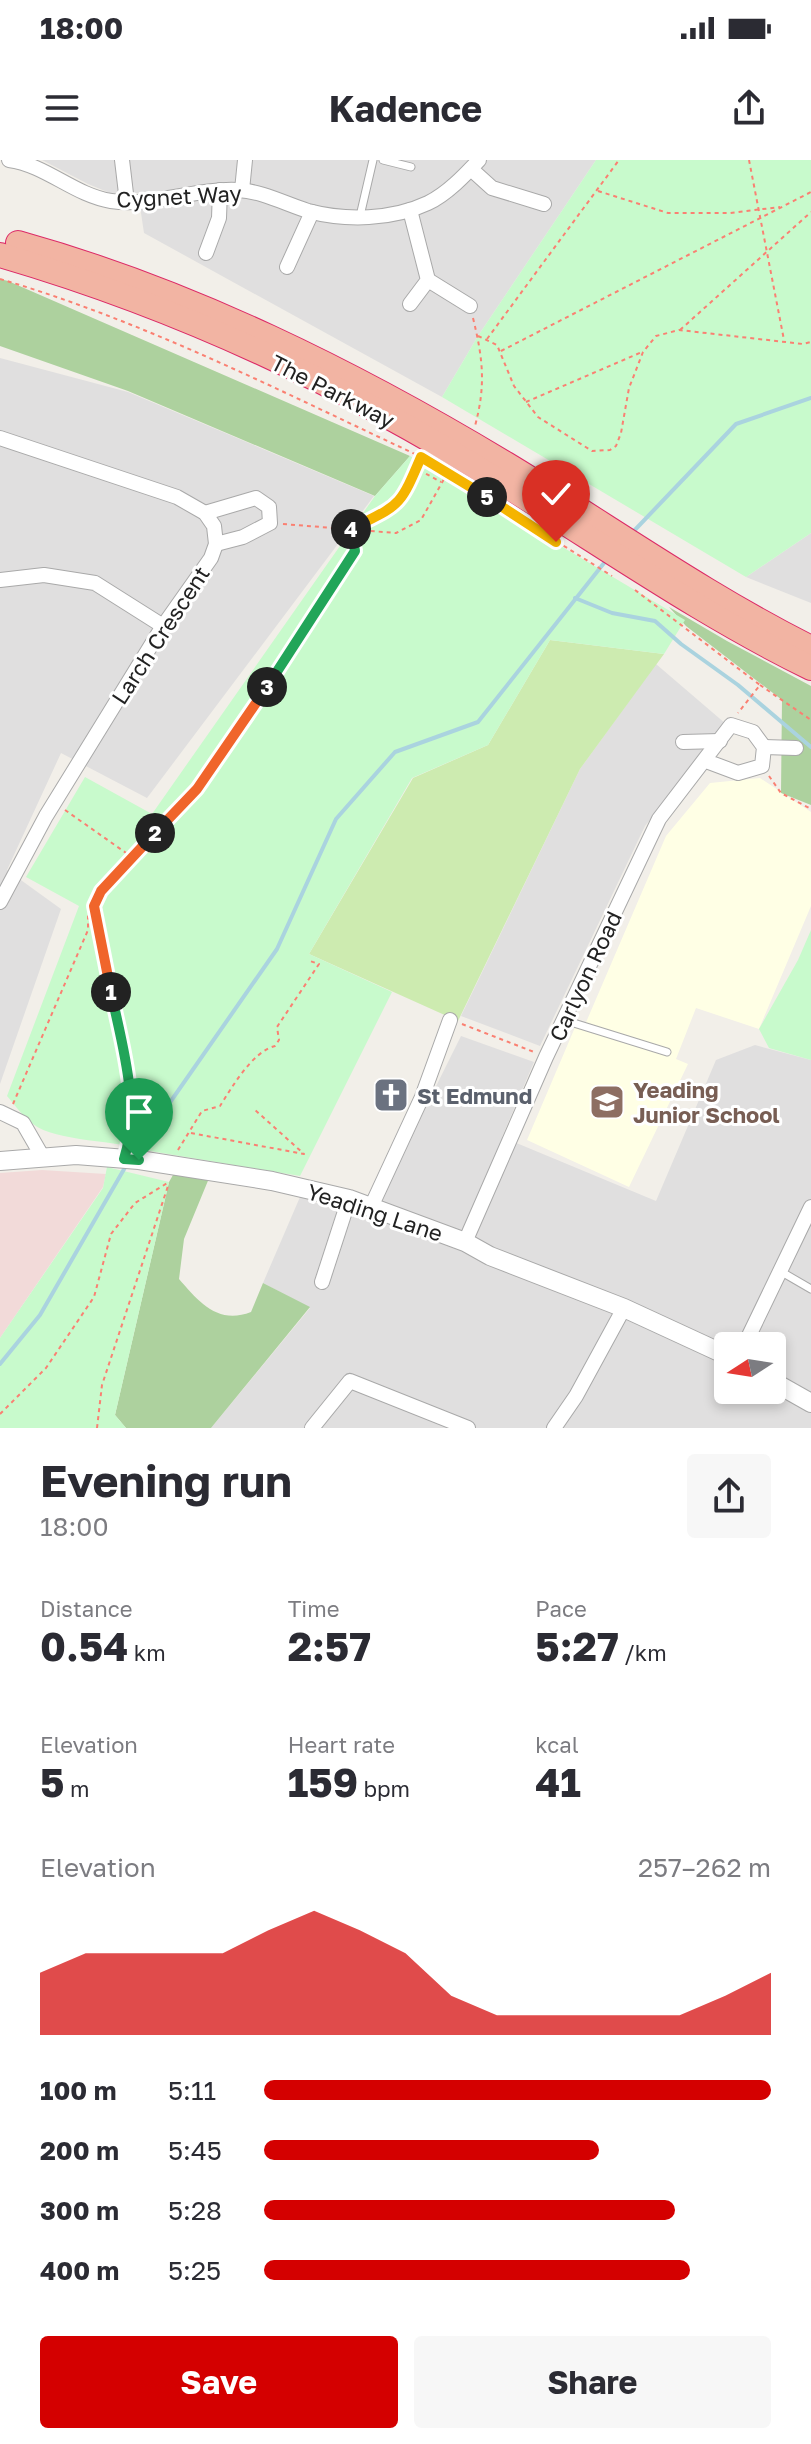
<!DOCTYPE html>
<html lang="en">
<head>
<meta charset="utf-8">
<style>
	:root { --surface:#fff; --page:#f7f7f7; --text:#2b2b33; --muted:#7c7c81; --accent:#d40000 }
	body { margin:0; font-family:"Golos Text",sans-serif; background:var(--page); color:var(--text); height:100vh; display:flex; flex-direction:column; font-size:30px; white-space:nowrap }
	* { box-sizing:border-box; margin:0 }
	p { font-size:26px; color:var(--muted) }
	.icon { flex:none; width:44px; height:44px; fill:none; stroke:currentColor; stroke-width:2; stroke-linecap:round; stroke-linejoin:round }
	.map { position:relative; height:1268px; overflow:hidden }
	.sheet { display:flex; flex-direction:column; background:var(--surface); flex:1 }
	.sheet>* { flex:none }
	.needle { width:52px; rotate:258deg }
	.tools { position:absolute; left:714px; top:1172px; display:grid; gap:16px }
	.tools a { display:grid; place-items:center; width:72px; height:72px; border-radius:8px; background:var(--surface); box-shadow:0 4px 12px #0003; font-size:40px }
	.pin { position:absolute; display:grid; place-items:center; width:68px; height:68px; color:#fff; margin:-82px -34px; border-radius:50% 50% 50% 0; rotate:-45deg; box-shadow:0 0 8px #0007 }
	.pin .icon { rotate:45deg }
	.km { position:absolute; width:40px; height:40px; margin:-20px; border-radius:50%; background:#222; color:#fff; font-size:22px; line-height:40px; text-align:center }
	.round { display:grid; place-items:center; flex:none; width:84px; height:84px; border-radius:8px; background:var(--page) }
	.head { display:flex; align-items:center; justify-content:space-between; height:136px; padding:0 40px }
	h1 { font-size:44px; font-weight:700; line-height:60px }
	.metrics { display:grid; grid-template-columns:repeat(3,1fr); gap:12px; height:136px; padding:8px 40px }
	.metrics div { display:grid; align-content:center }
	.metrics b { font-size:40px; font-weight:700 }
	.metrics small { font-size:22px; font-weight:400 }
	.metrics p { font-size:22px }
	.chart { height:224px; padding:16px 40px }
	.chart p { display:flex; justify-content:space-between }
	.chart svg { width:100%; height:144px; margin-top:8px; fill:var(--accent); opacity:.7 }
	.action { display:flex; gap:16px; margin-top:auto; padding:16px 40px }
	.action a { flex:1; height:92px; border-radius:8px; background:var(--accent); color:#fff; font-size:32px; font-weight:700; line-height:92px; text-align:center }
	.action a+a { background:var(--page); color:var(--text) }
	ul { padding:0 40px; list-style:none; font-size:26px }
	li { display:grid; grid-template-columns:128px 96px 1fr; align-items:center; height:60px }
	li i { height:20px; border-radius:10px; background:var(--accent) }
	.status { display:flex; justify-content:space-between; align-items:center; height:56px; padding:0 40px; background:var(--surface); direction:ltr }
	.status svg { height:22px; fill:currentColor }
	header { display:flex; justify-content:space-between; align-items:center; height:104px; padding:0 40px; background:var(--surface); font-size:36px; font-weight:700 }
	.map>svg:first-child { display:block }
	.residential { fill:#e0dfdf; fill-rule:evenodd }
	.commercial { fill:#f2dad9 }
	.education { fill:#ffffe5 }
	.grass { fill:#cdebb0 }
	.forest { fill:#add19e }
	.park { fill:#c8facc }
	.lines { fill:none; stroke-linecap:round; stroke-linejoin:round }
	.stream { stroke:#aad3df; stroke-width:4 }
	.service-casing { stroke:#a9a9a9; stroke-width:9 }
	.minor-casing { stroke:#a9a9a9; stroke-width:16 }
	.tertiary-casing { stroke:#a9a9a9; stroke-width:20 }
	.trunk-casing { stroke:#dc2a67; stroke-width:26 }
	.path { stroke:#fa8072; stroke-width:2; stroke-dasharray:4 4; stroke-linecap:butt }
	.service { stroke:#fff; stroke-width:7 }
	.minor { stroke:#fff; stroke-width:14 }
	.tertiary { stroke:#fff; stroke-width:18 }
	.trunk { stroke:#f2b4a3; stroke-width:24 }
	.split-1-casing { stroke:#fff; stroke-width:16 }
	.split-2-casing { stroke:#fff; stroke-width:16 }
	.split-3-casing { stroke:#fff; stroke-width:16 }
	.split-4-casing { stroke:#fff; stroke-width:16 }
	.split-5-casing { stroke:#fff; stroke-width:16 }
	.split-6-casing { stroke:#fff; stroke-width:16 }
	.split-1 { stroke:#22a559; stroke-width:10 }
	.split-2 { stroke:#f0652b; stroke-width:10 }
	.split-3 { stroke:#f0652b; stroke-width:10 }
	.split-4 { stroke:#22a559; stroke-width:10 }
	.split-5 { stroke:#f5b400; stroke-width:10 }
	.split-6 { stroke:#f5b400; stroke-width:10 }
	.labels { text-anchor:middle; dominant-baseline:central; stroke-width:6; stroke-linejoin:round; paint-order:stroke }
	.street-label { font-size:22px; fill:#222; stroke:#fff }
	.education-label { font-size:22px; font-weight:bold; fill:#785e54; stroke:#fff; text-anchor:start }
	.worship-label { font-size:22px; font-weight:bold; fill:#5b616d; stroke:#fff; text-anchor:start }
</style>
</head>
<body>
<div class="status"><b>18:00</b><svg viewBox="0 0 49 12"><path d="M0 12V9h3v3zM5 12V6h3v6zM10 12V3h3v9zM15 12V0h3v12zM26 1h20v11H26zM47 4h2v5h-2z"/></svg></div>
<header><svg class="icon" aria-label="menu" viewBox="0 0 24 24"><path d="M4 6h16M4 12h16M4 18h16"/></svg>Kadence<svg class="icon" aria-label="share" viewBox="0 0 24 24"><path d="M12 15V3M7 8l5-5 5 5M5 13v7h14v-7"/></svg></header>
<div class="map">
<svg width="811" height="1268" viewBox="0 0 811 1268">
	<rect width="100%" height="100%" fill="#f2efe9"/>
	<!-- residential -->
	<g class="residential">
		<polygon points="42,0 596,0 478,176 442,237 144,73 138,33 110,33 88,24"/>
		<polygon points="0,198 128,232 374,336 147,638 61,593 7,710 61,749 0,924"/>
		<polygon points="811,373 811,443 746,417"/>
		<polygon points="656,504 726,564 645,666 540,886 461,856 580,609"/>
		<path d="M461 876 534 902 502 977 656 1041 716 900 755 885 811 900V1268H211L310 1148 263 1123 300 1037 369 1061ZM728 1186H772V1230H728Z"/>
	</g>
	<!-- commercial -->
	<polygon class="commercial" points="42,1010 106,1014 103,1027 0,1178 0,1013"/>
	<!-- education -->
	<polygon class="education" points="760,618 811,652 811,746 759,869 696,848 676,899 688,904 629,1027 527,980 576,865 584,867 666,676 710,623"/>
	<!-- grass -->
	<polygon class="grass" points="550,480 664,494 580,609 458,861 309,794 413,618 488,585"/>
	<!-- forest -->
	<g class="forest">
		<polygon points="0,119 8,121 410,296 375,336 128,231 0,186"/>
		<polygon points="669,447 727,481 811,526 811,645 781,633 782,540 686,466"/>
		<path d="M177 1008 212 1011 184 1079 179 1119C199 1142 218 1165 251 1152L263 1123 310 1147 211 1268H126L115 1255 169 1022Z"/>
	</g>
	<!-- park -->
	<g class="park">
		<polygon points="596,0 811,0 811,373 746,417 442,237 478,176"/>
		<path d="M410 296 685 460 664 494 550 480 488 585 412 618 309 794 392 832 300 1016 150 991C118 980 56 982 33 964 23 957 15 945 7 936L79 746 26 717 85 617 152 654 375 336Z"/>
		<polygon points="811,770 811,900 769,888 759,869 798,800"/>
		<polygon points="107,1007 169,1022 115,1255 126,1268 0,1268 0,1178 103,1028"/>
	</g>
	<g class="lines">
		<!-- stream -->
		<g class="stream">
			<polyline points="631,374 736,264 811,238"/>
			<polyline points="575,438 612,453 655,461 681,484 738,525 811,587"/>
			<polyline points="134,994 277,789 336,659 395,592 478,562 608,398"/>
			<polyline points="0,1204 40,1155 127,1004"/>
		</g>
		<defs>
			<g id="service">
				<polyline points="383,0 411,7"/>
				<polyline points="360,56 373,0"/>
				<polyline points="564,860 667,892"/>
				<polyline points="780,1111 811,1129"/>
			</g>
			<g id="minor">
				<path d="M9 0C46 5 74 35 111 41 153 47 195 28 238 30 261 31 286 44 308 51 346 61 392 60 428 43 447 34 465 15 479 0"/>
				<polyline points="122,0 127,42"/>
				<polyline points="471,9 492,28 544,44"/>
				<polyline points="242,30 245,0"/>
				<polyline points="206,93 219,58 220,30"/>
				<polyline points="287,107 312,52"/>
				<polyline points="428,120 470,146"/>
				<polyline points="410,144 428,120 410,50"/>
				<polyline points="0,278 177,337 205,353 214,366 216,384 211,398 163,466 46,656 0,742"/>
				<polyline points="205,353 256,338 269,347 270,363 243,377 216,384"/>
				<polyline points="0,420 44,415 95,423 163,466"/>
				<polyline points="683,582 720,581"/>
				<polyline points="764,587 796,588"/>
				<polyline points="0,952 23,963 42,996"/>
				<polyline points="371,1047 422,937 450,860"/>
				<polyline points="465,1082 546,897 659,659 731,565 753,572 764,587 762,606 738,613 706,601"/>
				<polyline points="322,1122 349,1039"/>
				<polyline points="744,1186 811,1047"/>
				<polyline points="312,1268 350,1221 468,1268"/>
				<polyline points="554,1268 576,1236 624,1148"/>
			</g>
			<g id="tertiary">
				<polyline points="0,1001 76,995 139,1000 272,1021 349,1039 465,1082 490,1096 624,1148 728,1196"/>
				<polyline points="772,1221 811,1243"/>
			</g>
			<g id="trunk">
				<path d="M18 83C190 131 353 212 506 304 607 365 705 435 811 488"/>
				<path d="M0 95C175 146 345 225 500 322 603 385 702 455 811 508"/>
			</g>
		</defs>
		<!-- service casing -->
		<use href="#service" class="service-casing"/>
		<!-- minor casing -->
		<use href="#minor" class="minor-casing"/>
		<!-- tertiary casing -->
		<use href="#tertiary" class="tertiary-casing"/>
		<!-- trunk casing -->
		<use href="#trunk" class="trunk-casing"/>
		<!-- path -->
		<g class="path">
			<polyline points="749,0 784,180"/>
			<polyline points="598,31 668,53 730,53 780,47"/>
			<path d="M0 119C144 161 280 231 415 294"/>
			<path d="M473 158C483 199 486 225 475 266"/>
			<polyline points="680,170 811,52"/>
			<polyline points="478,176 497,185 514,226 538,257 592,291 610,290 616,286 621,273 629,228 643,192 656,176 679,170 803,184 811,182"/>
			<polyline points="487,179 619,0"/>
			<polyline points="501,191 811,32"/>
			<polyline points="526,242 642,192"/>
			<polyline points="428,301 612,416"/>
			<polyline points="419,310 441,322"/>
			<polyline points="283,364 396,373 421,360 444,319"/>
			<path d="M352 369C398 347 403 344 421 297"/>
			<polyline points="635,430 760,525 738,553"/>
			<polyline points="760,525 811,560"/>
			<polyline points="769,616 781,633 811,649"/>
			<polyline points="65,650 129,695 151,691"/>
			<polyline points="462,864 534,892"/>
			<polyline points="13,944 88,770 88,745 92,746"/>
			<polyline points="191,973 304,994 254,949"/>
			<polyline points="129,985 129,919 94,746 101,731 197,629 266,529 355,391 351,369"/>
			<path d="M178 990 202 951 220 946C232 927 253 891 275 886L279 880 277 867 319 804 310 801"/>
			<polyline points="0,1254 46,1208 94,1137 111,1074 135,1043 169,1022"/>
			<polyline points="97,1268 102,1225 169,1023"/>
		</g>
		<!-- service -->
		<use href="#service" class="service"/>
		<!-- minor -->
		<use href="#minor" class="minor"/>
		<!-- tertiary -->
		<use href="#tertiary" class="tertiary"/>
		<!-- trunk -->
		<use href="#trunk" class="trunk"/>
	</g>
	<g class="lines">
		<defs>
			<path id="split-1" d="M111 832C122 885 141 946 124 999L139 1000"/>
			<polyline id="split-2" points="111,832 94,746 101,731 155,673"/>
			<polyline id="split-3" points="155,673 197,629 267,527"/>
			<polyline id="split-4" points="267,527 355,391 351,369"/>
			<path id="split-5" d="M351 369C400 344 399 349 421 297L487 337"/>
			<polyline id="split-6" points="487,337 556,382"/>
		</defs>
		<!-- split-1 casing -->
		<use href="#split-1" class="split-1-casing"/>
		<!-- split-2 casing -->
		<use href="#split-2" class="split-2-casing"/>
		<!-- split-3 casing -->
		<use href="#split-3" class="split-3-casing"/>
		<!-- split-4 casing -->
		<use href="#split-4" class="split-4-casing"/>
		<!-- split-5 casing -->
		<use href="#split-5" class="split-5-casing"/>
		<!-- split-6 casing -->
		<use href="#split-6" class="split-6-casing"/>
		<!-- split-1 -->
		<use href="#split-1" class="split-1"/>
		<!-- split-2 -->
		<use href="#split-2" class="split-2"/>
		<!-- split-3 -->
		<use href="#split-3" class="split-3"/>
		<!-- split-4 -->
		<use href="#split-4" class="split-4"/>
		<!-- split-5 -->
		<use href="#split-5" class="split-5"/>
		<!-- split-6 -->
		<use href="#split-6" class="split-6"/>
	</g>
	<!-- icons -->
	<defs>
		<symbol id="church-square" viewBox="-11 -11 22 22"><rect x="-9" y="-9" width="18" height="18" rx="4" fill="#6b7280" stroke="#fff"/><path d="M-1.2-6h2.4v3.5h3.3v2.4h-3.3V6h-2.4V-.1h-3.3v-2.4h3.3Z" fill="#fff"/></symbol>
		<symbol id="school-square" viewBox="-11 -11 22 22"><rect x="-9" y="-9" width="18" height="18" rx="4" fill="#8d6e63" stroke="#fff"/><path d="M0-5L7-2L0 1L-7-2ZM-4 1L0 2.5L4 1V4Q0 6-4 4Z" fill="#fff"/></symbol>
	</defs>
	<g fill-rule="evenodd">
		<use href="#church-square" x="371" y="915" width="40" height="40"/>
		<use href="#school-square" x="587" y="922" width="40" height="40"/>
	</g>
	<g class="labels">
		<!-- street labels -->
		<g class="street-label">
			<text transform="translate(179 36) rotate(-3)">Cygnet Way</text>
			<text transform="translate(333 231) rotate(27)">The Parkway</text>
			<text transform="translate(160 475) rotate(-57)">Larch Crescent</text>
			<text transform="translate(585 816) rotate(-65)">Carlyon Road</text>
			<text transform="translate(375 1052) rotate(18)">Yeading Lane</text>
		</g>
		<!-- education labels -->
		<g class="education-label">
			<text x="633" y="929">Yeading<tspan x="633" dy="25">Junior School</tspan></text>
		</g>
		<!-- worship labels -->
		<g class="worship-label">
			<text x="417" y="935">St Edmund</text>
		</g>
	</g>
</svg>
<div class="tools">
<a><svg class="needle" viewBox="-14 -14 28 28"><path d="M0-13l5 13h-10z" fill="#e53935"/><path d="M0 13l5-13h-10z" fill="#7c7c81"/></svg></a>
</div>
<div class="pin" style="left:139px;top:1000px;background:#1e9e55"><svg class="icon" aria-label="arrive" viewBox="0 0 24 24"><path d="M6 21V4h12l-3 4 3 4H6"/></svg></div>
<div class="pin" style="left:556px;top:382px;background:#d93025"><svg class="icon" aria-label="check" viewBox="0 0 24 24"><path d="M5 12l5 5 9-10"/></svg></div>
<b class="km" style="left:111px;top:832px">1</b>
<b class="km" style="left:155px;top:673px">2</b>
<b class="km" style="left:267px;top:527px">3</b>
<b class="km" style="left:351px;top:369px">4</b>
<b class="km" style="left:487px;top:337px">5</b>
</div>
<section class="sheet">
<div class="head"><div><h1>Evening run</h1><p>18:00</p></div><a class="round"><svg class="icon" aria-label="share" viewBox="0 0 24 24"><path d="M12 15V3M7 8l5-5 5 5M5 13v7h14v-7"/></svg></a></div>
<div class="metrics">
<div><p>Distance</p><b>0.54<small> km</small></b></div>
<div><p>Time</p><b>2:57</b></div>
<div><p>Pace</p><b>5:27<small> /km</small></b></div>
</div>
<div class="metrics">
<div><p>Elevation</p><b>5<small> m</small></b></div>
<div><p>Heart rate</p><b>159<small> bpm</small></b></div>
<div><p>kcal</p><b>41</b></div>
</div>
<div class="chart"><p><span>Elevation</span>257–262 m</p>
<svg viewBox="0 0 160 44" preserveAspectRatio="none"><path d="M0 44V25L10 19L20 19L30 19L40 19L50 12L60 6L70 12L80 19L90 32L100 38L110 38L120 38L130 38L140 38L150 32L160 25V44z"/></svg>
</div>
<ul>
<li><b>100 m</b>5:11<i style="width:100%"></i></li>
<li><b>200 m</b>5:45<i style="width:66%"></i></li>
<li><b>300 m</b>5:28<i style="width:81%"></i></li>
<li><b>400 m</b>5:25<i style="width:84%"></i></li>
</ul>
<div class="action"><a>Save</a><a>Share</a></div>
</section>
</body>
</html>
